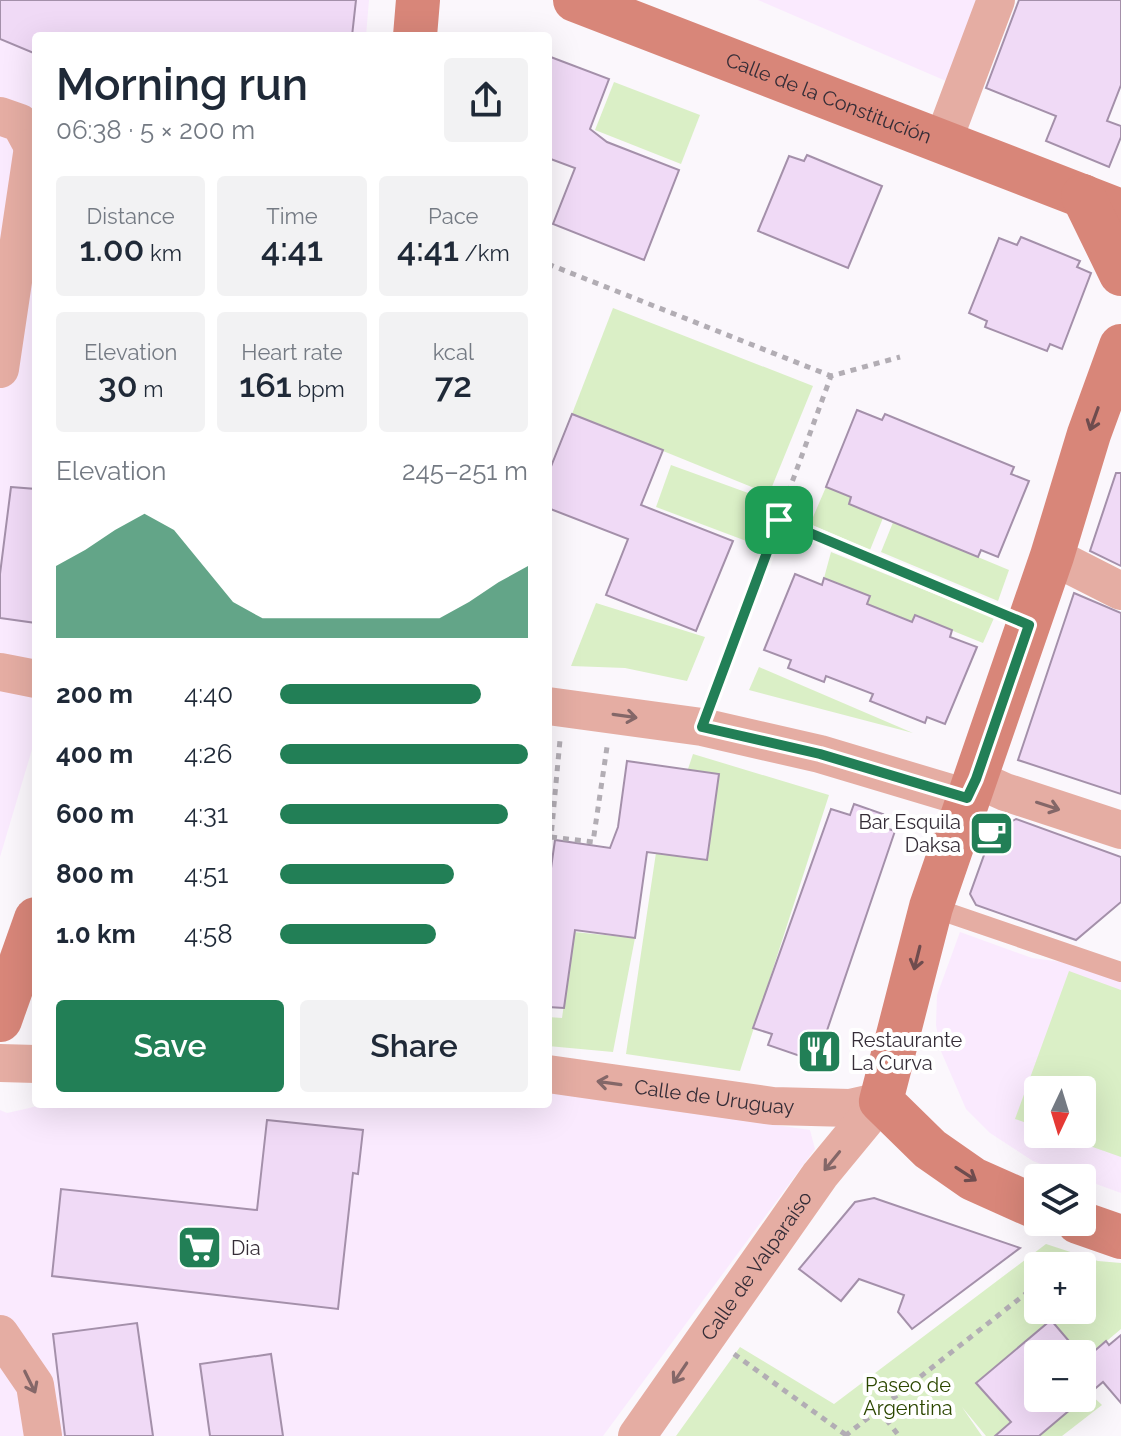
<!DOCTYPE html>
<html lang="en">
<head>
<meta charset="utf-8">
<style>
	:root { --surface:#fff; --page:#f2f2f3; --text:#1f2937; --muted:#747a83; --accent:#227f56 }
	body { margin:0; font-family:Raleway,sans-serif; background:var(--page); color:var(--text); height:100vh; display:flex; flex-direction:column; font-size:30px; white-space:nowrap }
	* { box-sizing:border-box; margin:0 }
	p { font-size:26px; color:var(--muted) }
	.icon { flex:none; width:44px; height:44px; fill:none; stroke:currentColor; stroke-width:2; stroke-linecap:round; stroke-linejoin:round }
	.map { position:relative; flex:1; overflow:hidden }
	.details { position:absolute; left:32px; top:32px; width:520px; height:1076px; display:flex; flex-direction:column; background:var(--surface); border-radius:8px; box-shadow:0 8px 32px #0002 }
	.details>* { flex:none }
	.needle { width:52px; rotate:184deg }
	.buttons { position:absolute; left:1024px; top:1076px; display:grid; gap:16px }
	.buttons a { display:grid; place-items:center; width:72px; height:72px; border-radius:8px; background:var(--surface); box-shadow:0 8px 32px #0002; font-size:40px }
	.pin { position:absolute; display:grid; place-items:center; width:68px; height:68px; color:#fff; margin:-34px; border-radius:16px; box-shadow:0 4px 12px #0006 }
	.round { display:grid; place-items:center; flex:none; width:84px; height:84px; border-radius:8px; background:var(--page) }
	.headline { display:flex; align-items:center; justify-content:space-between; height:136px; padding:0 24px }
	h1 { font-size:44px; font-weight:600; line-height:60px }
	.metrics { display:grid; grid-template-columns:repeat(3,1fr); gap:12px; height:136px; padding:8px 24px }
	.metrics div { display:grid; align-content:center; border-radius:8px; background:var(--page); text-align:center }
	.metrics b { font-size:34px; font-weight:600 }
	.metrics small { font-size:22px; font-weight:400 }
	.metrics p { font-size:22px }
	.chart { height:224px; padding:16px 24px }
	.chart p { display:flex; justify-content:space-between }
	.chart svg { width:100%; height:144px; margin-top:8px; fill:var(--accent); opacity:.7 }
	.action { display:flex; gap:16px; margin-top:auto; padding:16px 24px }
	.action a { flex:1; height:92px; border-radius:8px; background:var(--accent); color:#fff; font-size:32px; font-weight:600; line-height:92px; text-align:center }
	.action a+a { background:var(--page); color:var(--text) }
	ul { padding:0 24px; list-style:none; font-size:26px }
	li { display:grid; grid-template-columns:128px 96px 1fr; align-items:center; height:60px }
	li i { height:20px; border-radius:10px; background:var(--accent) }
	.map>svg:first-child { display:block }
	.built { fill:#faeafe; fill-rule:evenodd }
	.green { fill:#daefc6; fill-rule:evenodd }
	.building { fill:#f0daf6; stroke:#a490aa; stroke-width:2 }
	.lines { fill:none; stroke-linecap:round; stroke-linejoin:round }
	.path { stroke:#b2adb4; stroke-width:5; stroke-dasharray:6 6; stroke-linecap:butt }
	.lane { stroke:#e5ada3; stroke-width:20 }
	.street { stroke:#e5ada3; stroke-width:38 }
	.secondary { stroke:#d88679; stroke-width:44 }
	.oneway { stroke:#6e4c4e }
	.oneway2 { stroke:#846768 }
	.route-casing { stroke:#fff; stroke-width:16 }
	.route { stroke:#227f56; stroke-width:10 }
	.labels { text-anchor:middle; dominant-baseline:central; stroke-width:8; stroke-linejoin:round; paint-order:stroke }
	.street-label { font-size:20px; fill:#352d37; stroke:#fff }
	.poi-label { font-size:20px; fill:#352d37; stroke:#fff; text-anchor:start }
	.park-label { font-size:20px; fill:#2c4700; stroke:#fff }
</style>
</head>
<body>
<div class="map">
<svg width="1121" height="1436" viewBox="0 0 1121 1436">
	<rect width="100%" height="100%" fill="#fbf7fc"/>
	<!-- built -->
	<g class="built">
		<polygon points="0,0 369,0 366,36 36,36 36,736 0,857"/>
		<polygon points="758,0 979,0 946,81"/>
		<path d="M960 932 1032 958 1078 964 1121 979V1193L1033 1161 990 1133 966 1109 940 1049 936 1025 937 995ZM1038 1090H1082V1134H1038Z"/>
		<polygon points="548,1092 810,1130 815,1149 603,1436 0,1436 0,1110 7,1113 47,1104 548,1104"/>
	</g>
	<!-- green -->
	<g class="green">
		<polygon points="614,82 700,115 681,164 595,130"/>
		<polygon points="613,308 813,386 769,494 572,414"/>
		<polygon points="671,465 765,499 749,542 656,507"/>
		<polygon points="826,487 851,497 849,504 883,518 870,550 810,524"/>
		<polygon points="896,515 920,533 1009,570 998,601 881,552"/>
		<polygon points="831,552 994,618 983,643 916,616 912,622 867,604 869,596 824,578"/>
		<polygon points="596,603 705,637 687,681 625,668 571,666"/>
		<polygon points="759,667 913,733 749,690"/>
		<polygon points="693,754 829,795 740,1071 626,1054 657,846 678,856 707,859 719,774 688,769"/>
		<polygon points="574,932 635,938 613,1052 548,1046 548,1017 562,1018"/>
		<polygon points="1069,971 1121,990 1121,1157 1056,1134 1082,1134 1082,1090 1038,1090 1038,1127 1015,1119"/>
		<path d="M1046 1244 1098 1261 1121 1263V1329L1084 1360 1082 1354H1079L1050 1320 977 1382 1021 1436H986L962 1407 982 1436H676L740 1347 834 1404ZM1038 1266H1082V1310H1038Z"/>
		<polygon points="1089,1393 1102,1405 1062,1436 1039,1436"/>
	</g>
	<!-- building -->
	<g class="building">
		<polygon points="0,0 356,0 352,36 36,36 36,54 0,39"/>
		<polygon points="1019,0 1121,0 1121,85 1107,121 1121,126 1121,137 1109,167 1046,141 1056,116 986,88"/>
		<polygon points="548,56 609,79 590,129 607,142 679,170 644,260 553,224 575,168 548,158"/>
		<polygon points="807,155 882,186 848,268 758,231 789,156 804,161"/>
		<polygon points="1021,237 1080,261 1077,267 1091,273 1062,349 1050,344 1047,351 985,327 987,321 969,313 999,238 1017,245"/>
		<polygon points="857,410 882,420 885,414 1014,467 1011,474 1029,481 998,557 981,550 978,557 849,504 851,497 826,487"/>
		<polygon points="572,414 663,450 641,505 733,541 696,631 606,595 628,539 548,508 548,474"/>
		<polygon points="1116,473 1121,473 1121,566 1090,551"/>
		<polygon points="11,487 36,489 36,623 0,618 0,574"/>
		<polygon points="795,574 822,585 824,578 870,596 867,604 912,622 915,615 952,630 950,637 977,647 945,724 927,717 925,723 870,701 873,694 826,676 824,682 788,668 791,660 764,650"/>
		<polygon points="1074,593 1121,613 1121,794 1018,760"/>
		<polygon points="627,761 719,774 707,860 647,852 635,938 575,930 564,1008 548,1007 548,889 555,840 610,848 618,827"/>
		<polygon points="854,804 883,814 879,826 895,831 820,1051 803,1045 800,1056 768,1045 772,1034 753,1028 831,809 850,815"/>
		<polygon points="1016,819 1121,857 1121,902 1076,940 976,905 970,894 992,833"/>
		<polygon points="267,1120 363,1130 358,1174 353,1173 338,1309 52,1276 61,1189 257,1210"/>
		<polygon points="874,1198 1020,1248 912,1329 898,1312 904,1295 859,1279 841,1301 799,1269 855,1202"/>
		<polygon points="1051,1320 1080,1354 1038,1354 1038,1398 1082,1398 1082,1357 1084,1360 1106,1341 1109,1345 1121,1335 1121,1403 1103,1382 1039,1436 995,1436 1011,1422 976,1383"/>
		<polygon points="137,1323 153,1436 65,1436 53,1334"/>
		<polygon points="271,1354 283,1436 210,1436 200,1364"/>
	</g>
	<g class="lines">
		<!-- path -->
		<g class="path">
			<polyline points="548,228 548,232"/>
			<polyline points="548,264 831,376"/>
			<polyline points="779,520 996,611"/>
			<polyline points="714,695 831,376 900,357"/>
			<polyline points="551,837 593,842 607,747"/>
			<polyline points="548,842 551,837 560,740"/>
			<polyline points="1061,1266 1069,1259"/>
			<polyline points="734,1354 846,1435"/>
			<polyline points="879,1410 899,1436"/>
			<polyline points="845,1436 1038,1284"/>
		</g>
		<!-- lane -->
		<polyline class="lane" points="931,907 1121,972"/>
		<!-- street -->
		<g class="street">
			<polyline points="0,116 20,123 33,147"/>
			<polyline points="943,141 996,0"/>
			<polyline points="0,369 33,147 36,147"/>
			<polyline points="1052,556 1121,591"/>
			<polyline points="0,672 36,679"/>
			<polyline points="548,706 702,727 820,754 967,798"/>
			<polyline points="976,779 1005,792 1121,830"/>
			<polyline points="0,1063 36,1064"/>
			<path id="s1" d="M548 1074 773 1106 850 1108 881 1101"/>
			<polyline points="0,1334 35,1385 43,1436"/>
			<path id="s2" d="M637 1436 820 1175 881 1101"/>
		</g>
		<!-- secondary -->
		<g class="secondary">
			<path id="s3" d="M575 0 1121 211"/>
			<polyline points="415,36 418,0"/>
			<polyline points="1083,196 1121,274"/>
			<polyline points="0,1020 36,919"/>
			<polyline points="1038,1208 973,1179 930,1149 881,1101 931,907 1052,556 1089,434 1121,346"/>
			<polyline points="1078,1222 1121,1237"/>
		</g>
	</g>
	<!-- one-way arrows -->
	<defs><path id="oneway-shaft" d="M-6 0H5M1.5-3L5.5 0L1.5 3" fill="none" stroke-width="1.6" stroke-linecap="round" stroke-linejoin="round" transform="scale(2)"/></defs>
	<g class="oneway">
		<use href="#oneway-shaft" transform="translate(1094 419) rotate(110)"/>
		<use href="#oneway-shaft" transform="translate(917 958) rotate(104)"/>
		<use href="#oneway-shaft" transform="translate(966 1174) rotate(33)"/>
	</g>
	<g class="oneway2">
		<use href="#oneway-shaft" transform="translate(625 716) rotate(8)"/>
		<use href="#oneway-shaft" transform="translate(1048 806) rotate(18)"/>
		<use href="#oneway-shaft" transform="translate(609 1083) rotate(-172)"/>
		<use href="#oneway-shaft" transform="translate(832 1161) rotate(129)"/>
		<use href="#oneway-shaft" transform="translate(680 1373) rotate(124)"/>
		<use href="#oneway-shaft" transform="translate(30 1382) rotate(64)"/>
	</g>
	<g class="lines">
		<defs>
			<polygon id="route" points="779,520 1029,625 976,779 967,798 820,754 702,727"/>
		</defs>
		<!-- route casing -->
		<use href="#route" class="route-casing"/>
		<!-- route -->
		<use href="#route" class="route"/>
	</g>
	<!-- icons -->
	<defs>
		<symbol id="cafe-square" viewBox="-11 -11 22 22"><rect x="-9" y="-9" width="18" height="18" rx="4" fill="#227f56" stroke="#fff"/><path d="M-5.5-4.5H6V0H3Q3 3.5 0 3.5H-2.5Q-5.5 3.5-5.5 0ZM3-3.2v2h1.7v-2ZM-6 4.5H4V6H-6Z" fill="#fff"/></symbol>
		<symbol id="restaurant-square" viewBox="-11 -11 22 22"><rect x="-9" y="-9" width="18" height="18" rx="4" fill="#227f56" stroke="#fff"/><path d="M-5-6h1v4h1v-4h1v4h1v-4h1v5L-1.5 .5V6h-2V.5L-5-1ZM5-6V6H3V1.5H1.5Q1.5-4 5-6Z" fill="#fff"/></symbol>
		<symbol id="supermarket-square" viewBox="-11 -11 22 22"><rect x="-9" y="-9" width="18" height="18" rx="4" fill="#227f56" stroke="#fff"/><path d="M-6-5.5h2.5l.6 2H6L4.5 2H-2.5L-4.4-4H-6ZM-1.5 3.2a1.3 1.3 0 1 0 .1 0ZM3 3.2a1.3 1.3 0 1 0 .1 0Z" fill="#fff"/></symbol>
	</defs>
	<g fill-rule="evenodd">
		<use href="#cafe-square" x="966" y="808" width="51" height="51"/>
		<use href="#restaurant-square" x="794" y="1026" width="51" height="51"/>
		<use href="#supermarket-square" x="174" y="1222" width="51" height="51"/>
	</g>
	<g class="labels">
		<!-- street labels -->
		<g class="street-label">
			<text stroke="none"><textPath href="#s3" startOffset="272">Calle de la Constitución</textPath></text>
			<text stroke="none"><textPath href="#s1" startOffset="168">Calle de Uruguay</textPath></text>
			<text stroke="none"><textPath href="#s2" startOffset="208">Calle de Valparaíso</textPath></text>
		</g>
		<!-- poi labels -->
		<g class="poi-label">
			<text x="961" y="822" text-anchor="end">Bar Esquila<tspan x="961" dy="23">Daksa</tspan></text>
			<text x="851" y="1040">Restaurante<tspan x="851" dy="23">La Curva</tspan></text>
			<text x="231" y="1248">Dia</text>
		</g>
		<!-- park labels -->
		<g class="park-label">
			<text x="908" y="1385">Paseo de<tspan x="908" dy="23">Argentina</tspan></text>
		</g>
	</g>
</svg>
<div class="buttons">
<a><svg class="needle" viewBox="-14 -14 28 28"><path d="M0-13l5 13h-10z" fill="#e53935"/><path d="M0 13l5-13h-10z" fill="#747a83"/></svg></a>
<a><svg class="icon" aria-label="layers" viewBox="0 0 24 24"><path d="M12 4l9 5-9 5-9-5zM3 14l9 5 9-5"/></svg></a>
<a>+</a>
<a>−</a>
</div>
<div class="pin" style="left:779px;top:520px;background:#1e9e55"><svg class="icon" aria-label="arrive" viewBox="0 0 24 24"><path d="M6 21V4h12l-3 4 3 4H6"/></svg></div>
<section class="details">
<div class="headline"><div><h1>Morning run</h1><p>06:38 · 5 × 200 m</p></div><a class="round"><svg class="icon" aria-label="share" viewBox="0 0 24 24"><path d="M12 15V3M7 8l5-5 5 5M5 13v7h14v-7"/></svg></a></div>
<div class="metrics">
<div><p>Distance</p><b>1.00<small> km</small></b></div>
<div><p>Time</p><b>4:41</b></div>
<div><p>Pace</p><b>4:41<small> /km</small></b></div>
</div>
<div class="metrics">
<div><p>Elevation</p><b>30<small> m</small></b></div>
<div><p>Heart rate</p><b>161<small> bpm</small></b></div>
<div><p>kcal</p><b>72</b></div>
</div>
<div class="chart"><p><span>Elevation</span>245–251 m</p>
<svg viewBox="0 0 160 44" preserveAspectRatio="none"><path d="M0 44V22L10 17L20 11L30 6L40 11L50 22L60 33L70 38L80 38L90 38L100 38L110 38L120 38L130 38L140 33L150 27L160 22V44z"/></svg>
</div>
<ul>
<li><b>200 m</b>4:40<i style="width:81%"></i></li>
<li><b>400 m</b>4:26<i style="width:100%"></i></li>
<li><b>600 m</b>4:31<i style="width:92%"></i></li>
<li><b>800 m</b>4:51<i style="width:70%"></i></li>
<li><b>1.0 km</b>4:58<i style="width:63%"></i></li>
</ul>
<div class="action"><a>Save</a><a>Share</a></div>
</section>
</div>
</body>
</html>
